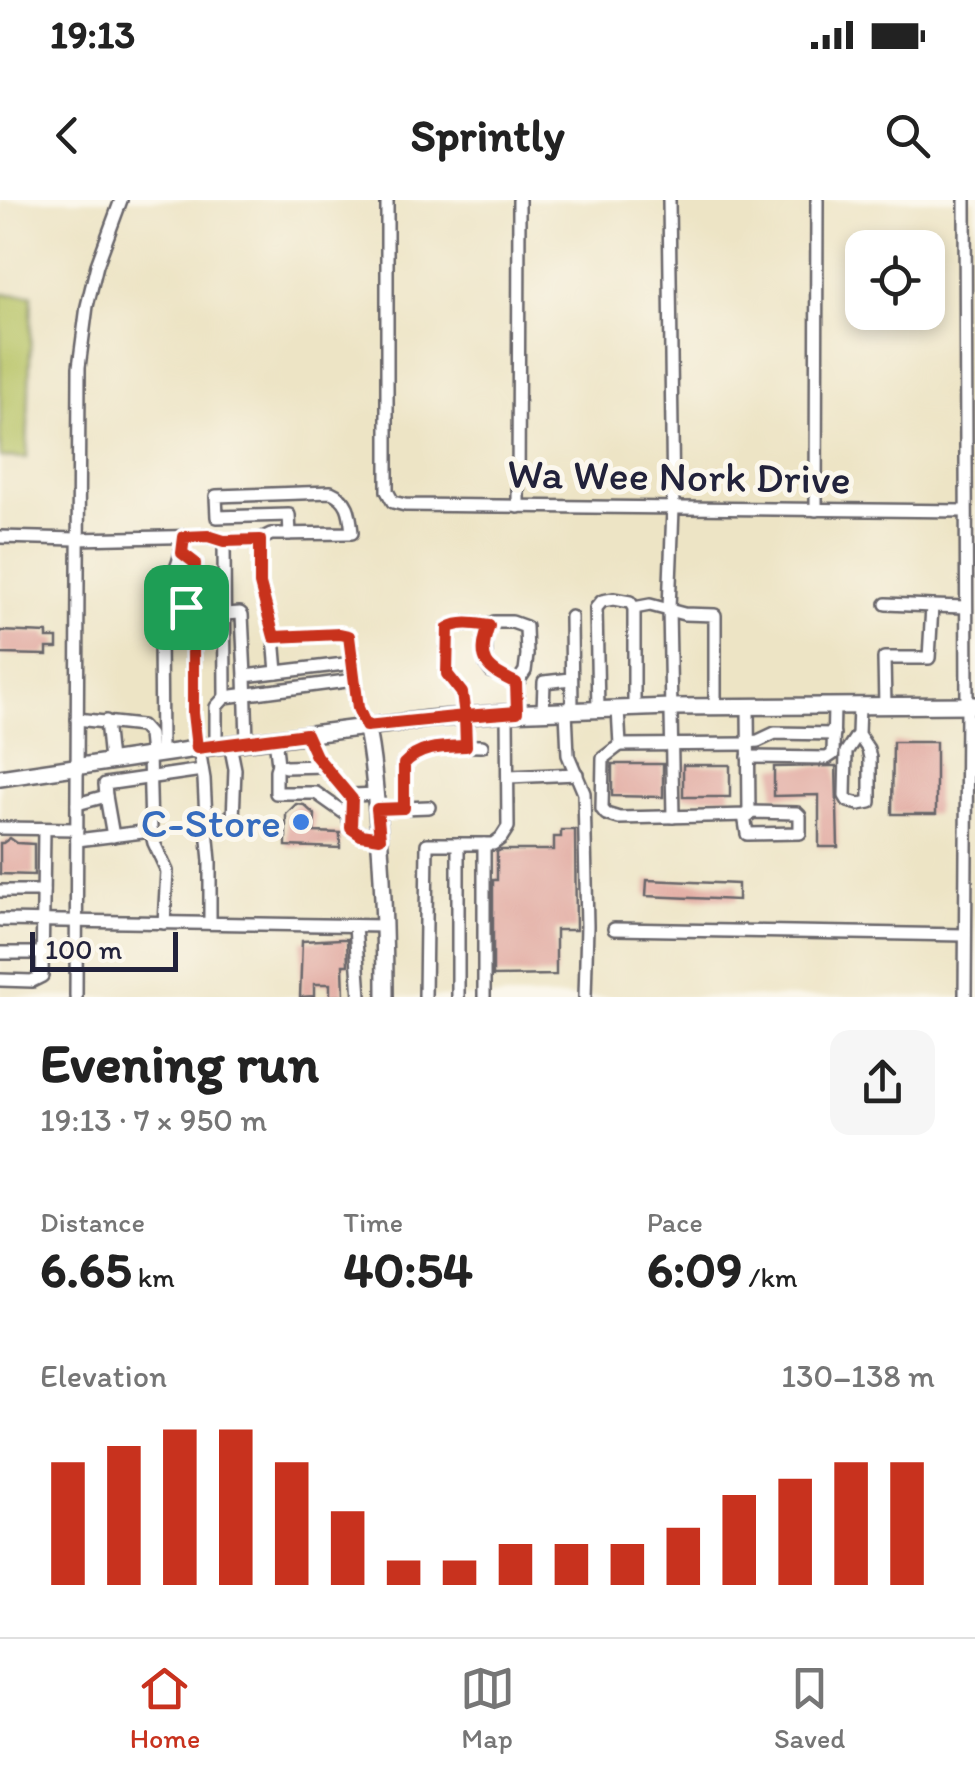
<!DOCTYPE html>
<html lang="en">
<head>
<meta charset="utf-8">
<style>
	:root { --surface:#fff; --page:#f6f6f6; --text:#222; --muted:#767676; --line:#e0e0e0; --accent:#c8321e }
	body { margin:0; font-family:Itim,sans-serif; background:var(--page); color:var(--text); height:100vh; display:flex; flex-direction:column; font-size:38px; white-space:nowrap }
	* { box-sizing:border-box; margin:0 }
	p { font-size:32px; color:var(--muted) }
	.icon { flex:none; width:55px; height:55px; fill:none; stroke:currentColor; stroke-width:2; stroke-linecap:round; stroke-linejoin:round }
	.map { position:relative; height:797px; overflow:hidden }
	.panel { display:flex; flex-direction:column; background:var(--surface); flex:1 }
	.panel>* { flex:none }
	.controls { position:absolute; left:845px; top:30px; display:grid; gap:20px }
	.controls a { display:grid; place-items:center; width:100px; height:100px; border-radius:20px; background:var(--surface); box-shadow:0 5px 15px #0003; font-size:50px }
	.scale { position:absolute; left:30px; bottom:25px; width:148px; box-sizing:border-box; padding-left:10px; border:5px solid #22223b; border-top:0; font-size:28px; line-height:35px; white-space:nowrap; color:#22223b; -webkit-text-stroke:8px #fbf7ec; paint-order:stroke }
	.pin { position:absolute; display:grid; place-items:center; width:85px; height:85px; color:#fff; margin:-42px; border-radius:20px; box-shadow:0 5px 15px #0006 }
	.round { display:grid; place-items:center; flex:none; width:105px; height:105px; border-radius:20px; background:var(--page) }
	.overview { display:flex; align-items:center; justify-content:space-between; height:170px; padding:0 40px }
	h1 { font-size:55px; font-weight:700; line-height:75px }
	.metrics { display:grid; grid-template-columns:repeat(3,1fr); gap:15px; height:170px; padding:10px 40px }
	.metrics div { display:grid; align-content:center }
	.metrics b { font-size:50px; font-weight:700 }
	.metrics small { font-size:28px; font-weight:400 }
	.metrics p { font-size:28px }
	.chart { height:280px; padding:20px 40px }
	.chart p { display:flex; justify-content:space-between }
	.chart svg { width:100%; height:180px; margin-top:10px; stroke:var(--accent); stroke-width:6 }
	.status { display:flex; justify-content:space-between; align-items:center; height:70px; padding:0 50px; background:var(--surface); direction:ltr }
	.status svg { height:28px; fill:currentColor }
	header { display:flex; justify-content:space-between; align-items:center; height:130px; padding:0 40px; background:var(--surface); font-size:45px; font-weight:700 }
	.menu { display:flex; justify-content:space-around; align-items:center; height:140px; border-top:2px solid var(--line); background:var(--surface); font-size:28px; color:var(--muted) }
	.menu a { display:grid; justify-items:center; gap:5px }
	.menu .active { color:var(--accent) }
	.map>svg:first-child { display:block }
	.green { fill:#b6c264; stroke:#6c7250; stroke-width:2.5 }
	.building { fill:#e0a59c }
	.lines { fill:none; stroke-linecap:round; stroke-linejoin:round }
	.minor-casing { stroke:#69666b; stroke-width:16 }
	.major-casing { stroke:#69666b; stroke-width:20 }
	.minor { stroke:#fff; stroke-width:11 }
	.major { stroke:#fff; stroke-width:15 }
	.route-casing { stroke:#fff; stroke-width:20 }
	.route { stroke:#c8321e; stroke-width:12 }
	.shop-dot { fill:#3f7fe0; stroke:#fbf7ec; stroke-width:4 }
	.labels { text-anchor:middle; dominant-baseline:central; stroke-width:10; stroke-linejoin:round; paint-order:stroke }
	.street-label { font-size:42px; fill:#22223b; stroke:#fbf7ec }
	.shop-label { font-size:42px; fill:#366cbe; stroke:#fbf7ec; text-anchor:end }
</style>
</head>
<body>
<div class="status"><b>19:13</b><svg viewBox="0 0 49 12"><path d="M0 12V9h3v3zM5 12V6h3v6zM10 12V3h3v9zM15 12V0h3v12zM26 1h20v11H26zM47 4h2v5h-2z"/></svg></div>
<header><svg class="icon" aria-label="back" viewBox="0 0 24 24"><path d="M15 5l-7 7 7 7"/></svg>Sprintly<svg class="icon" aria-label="search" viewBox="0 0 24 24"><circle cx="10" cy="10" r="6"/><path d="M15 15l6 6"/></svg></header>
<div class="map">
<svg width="975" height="797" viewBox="0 0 975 797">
	<rect width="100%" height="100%" fill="#fbf7ec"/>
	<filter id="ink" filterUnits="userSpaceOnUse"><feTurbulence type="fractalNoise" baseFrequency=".01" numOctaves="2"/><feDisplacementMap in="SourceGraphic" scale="20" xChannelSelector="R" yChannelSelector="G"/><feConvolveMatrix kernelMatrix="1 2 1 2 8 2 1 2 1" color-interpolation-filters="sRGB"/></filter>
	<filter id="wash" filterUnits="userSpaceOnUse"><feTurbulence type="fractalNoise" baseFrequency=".0048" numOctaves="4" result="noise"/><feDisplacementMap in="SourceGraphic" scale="40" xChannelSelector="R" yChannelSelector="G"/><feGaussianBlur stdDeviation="2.25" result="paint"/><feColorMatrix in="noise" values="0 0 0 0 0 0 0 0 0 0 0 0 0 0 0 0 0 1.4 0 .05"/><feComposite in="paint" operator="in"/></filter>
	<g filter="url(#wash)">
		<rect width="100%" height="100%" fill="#ede4c5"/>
		<!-- green -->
		<polygon class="green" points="0,94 32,95 27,258 0,257"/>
		<g id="blocks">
			<!-- building -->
			<g class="building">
				<polygon points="0,431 47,433 47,438 57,438 57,448 47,448 47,455 0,454"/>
				<polygon points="893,542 936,542 936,614 892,614"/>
				<polygon points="612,564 663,564 663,597 612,596"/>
				<rect x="683" y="565" width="47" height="32"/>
				<polygon points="832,566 836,566 838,647 819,647 819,595 774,596 774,567"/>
				<polygon points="296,604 304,605 315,615 314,632 340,633 340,648 286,646 286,614"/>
				<polygon points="561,630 575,630 576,730 556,730 556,775 493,776 493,680 497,680 497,652 501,650 554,650 554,637 561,637"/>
				<polygon points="10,638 17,643 34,644 34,675 0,674 0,643 3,643"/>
				<polygon points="647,680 738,684 738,700 646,696"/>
				<polygon points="341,739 347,739 348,765 343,765 344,796 330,796 330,784 314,784 314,796 300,797 302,741"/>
			</g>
		</g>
	</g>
	<g filter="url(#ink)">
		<use href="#blocks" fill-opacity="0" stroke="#69666b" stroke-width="2.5"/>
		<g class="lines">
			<defs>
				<g id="minor">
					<polyline points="387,0 387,291 393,302 405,305 965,311"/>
					<polyline points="669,0 673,309 669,408 673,617"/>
					<polyline points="518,307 519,0"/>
					<polyline points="816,310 817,0"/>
					<polyline points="0,337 77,339 208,336 224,341"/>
					<path d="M259 340 271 334 352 333C350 315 350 300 331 292L216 296 217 317 289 315 290 334"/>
					<polyline points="183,353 195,363 194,395 187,407"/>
					<polyline points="886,404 932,406"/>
					<path d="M179 407C175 393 172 377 178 363 181 353 183 348 183 337"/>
					<polyline points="634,408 650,405 684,414 715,415 715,507"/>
					<polyline points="225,414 240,413 242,415 245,476"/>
					<polyline points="571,417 572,511"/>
					<polyline points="277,472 353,463"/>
					<polyline points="354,480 225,497 224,341 259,340 260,384 274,437 339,434 349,436 358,509 366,526"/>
					<polyline points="517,483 491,471 486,464 485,437 489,426 494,422 512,422 526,427 527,455 525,471 517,483 517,513"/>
					<polyline points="885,506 884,458 929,458 932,406 966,407"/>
					<polyline points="618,509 620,545 603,558 602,609 606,614 619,618 749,615 748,507"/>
					<polyline points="598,510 596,408 602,401 613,399 630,402 634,408 634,509"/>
					<polyline points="566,511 568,555 584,593 587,726 585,797"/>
					<polyline points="543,512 544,482 571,479"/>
					<polyline points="77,519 141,526 149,535 151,555"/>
					<polyline points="106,521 110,561"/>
					<polyline points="306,534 316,556 351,599"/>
					<polyline points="858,534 868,549 870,558 870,602 859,604 848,601 845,596 846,552 858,534 859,506"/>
					<polyline points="275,538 278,564 285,567 324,566"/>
					<polyline points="247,542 245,476 277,472 274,437"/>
					<polyline points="748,542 758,541 775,533 834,534"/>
					<polyline points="620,545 748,544"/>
					<polyline points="216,546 216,507 225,497"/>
					<path d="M466 546 462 493 447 474 448 427C461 421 475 424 489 426"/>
					<polyline points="161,553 160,432 172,408 187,407 193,421 193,513 204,579 206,618 233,619 235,569 230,544"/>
					<polyline points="149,555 151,631 154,643 167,671 164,723"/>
					<polyline points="748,557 827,558 833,554 834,506"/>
					<polyline points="278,564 276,570 276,593 316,593 350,617"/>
					<polyline points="509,577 577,574"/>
					<path d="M376 594 354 595C342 626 350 633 380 638"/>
					<polyline points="106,596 113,636"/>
					<polyline points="77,604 106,596 105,584 202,570"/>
					<path d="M405 608 403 564C424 542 455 546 482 546"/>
					<polyline points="377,609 429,607"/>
					<polyline points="744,615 747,634 800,633 800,616 797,613 748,612"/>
					<polyline points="206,618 210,661 210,723"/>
					<polyline points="0,628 77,629"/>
					<polyline points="77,640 151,631"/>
					<polyline points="484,644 484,797"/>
					<polyline points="0,691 43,691"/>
					<polyline points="0,720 385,726"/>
					<polyline points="355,726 360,797"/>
					<polyline points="614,729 965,735"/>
					<polyline points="0,753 42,753"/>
					<polyline points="0,780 32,781 42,776 44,629"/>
					<polyline points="76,797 79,167 87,106 97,65 121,0"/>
					<polyline points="425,797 427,644 493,644 501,638 508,627 507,513"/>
					<polyline points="458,797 458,644"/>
					<polyline points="965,797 967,505 965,0"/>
				</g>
				<g id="major">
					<path d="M366 526C373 554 374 582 377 611 383 673 385 735 385 797"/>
					<polyline points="0,578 216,546 429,519 505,513 671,507 975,505"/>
				</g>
			</defs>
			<!-- minor casing -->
			<use href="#minor" class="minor-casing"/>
			<!-- major casing -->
			<use href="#major" class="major-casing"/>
			<!-- minor -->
			<use href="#minor" class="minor"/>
			<!-- major -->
			<use href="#major" class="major"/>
		</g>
	</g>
	<g class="lines" filter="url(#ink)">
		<defs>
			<path id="route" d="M186 407 193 420V513L197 548 306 534 316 556 352 599 351 628 361 635 380 638 377 609 404 608V564C420 546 443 547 466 546L465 516 517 512 516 483C487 469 476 462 489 426 475 424 461 421 448 428L447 474 462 493 465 516 366 526 358 508 349 436 340 434 274 437 260 384V340L224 341 208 336 184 337 182 353 195 363 194 395 186 407"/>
		</defs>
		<!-- route casing -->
		<use href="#route" class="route-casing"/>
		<!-- route -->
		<use href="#route" class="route"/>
	</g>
	<!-- markers -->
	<circle class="shop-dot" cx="301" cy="622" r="10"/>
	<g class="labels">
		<!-- street labels -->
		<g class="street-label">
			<text transform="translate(679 276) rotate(1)">Wa Wee Nork Drive</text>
		</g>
		<!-- shop labels -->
		<g class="shop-label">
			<text x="281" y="622">C-Store</text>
		</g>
	</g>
</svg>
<div class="controls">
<a><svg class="icon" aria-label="locate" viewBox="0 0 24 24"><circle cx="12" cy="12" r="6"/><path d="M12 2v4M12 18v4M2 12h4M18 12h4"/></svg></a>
</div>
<div class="scale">100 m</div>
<div class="pin" style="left:186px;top:407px;background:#1e9e55"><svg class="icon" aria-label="arrive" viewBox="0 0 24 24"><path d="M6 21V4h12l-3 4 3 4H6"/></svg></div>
</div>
<section class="panel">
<div class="overview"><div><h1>Evening run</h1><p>19:13 · 7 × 950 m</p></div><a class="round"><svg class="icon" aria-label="share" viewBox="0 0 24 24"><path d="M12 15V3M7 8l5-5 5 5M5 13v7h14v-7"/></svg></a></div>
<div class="metrics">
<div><p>Distance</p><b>6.65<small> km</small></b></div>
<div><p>Time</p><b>40:54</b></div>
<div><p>Pace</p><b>6:09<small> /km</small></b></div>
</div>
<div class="chart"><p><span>Elevation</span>130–138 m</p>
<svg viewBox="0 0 160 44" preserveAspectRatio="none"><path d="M5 44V14M15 44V10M25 44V6M35 44V6M45 44V14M55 44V26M65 44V38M75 44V38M85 44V34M95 44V34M105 44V34M115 44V30M125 44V22M135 44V18M145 44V14M155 44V14"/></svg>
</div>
</section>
<nav class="menu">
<a class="active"><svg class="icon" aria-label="home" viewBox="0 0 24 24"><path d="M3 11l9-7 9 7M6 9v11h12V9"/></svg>Home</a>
<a><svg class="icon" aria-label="map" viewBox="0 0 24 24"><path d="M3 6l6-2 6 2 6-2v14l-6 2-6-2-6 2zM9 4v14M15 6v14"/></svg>Map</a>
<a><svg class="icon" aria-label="saved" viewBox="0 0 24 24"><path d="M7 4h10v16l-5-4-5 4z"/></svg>Saved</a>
</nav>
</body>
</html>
